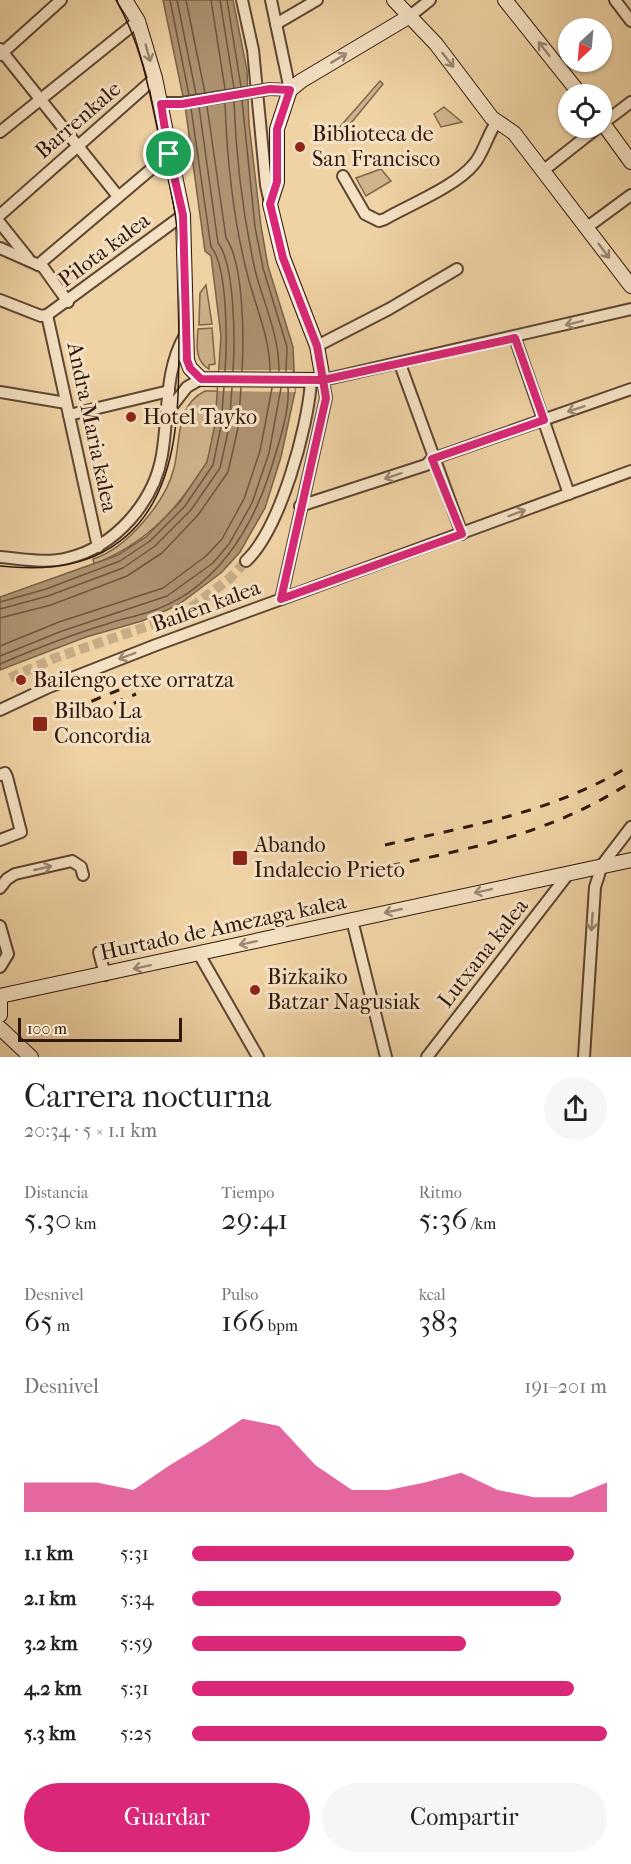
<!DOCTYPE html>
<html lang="es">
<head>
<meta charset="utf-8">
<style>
	:root { --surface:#fff; --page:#f6f6f6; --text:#222; --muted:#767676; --accent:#db2777 }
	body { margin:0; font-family:"IM FELL French Canon",serif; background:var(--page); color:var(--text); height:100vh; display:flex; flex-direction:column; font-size:22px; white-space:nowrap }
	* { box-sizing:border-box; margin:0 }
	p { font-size:20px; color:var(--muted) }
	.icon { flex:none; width:33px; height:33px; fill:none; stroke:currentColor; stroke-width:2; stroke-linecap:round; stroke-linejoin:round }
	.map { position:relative; height:1057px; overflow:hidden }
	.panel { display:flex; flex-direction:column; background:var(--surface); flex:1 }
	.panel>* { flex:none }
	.needle { width:39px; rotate:206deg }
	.buttons { position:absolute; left:558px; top:18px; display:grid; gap:12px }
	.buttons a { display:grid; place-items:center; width:54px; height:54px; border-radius:50%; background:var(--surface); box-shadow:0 2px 4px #0004; font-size:30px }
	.scale { position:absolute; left:18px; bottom:15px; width:164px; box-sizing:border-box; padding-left:6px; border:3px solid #2e170d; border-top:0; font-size:16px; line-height:21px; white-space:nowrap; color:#2e170d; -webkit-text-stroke:4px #f5e2c4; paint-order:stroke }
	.pin { position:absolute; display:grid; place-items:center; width:51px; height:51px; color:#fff; margin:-26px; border:3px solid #fff; border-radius:50%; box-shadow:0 2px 6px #0007 }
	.round { display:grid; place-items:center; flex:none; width:63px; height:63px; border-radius:32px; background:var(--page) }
	.overview { display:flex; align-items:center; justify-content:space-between; height:102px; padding:0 24px }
	h1 { font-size:33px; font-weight:600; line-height:45px }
	.metrics { display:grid; grid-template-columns:repeat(3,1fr); gap:9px; height:102px; padding:6px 24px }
	.metrics div { display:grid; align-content:center }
	.metrics b { font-size:30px; font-weight:600 }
	.metrics small { font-size:16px; font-weight:400 }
	.metrics p { font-size:16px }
	.chart { height:168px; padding:12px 24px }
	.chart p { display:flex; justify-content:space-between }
	.chart svg { width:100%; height:108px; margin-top:6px; fill:var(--accent); opacity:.7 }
	.cta { display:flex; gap:12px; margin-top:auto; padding:12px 24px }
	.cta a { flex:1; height:69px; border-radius:36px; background:var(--accent); color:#fff; font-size:24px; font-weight:600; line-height:69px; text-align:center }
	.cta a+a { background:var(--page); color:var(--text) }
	ul { padding:0 24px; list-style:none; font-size:20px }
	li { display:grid; grid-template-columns:96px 72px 1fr; align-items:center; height:45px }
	li i { height:15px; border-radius:8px; background:var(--accent) }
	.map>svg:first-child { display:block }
	.green { fill:#cfb38b; stroke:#7e654c; stroke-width:1.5 }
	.water { fill:#ae9371; stroke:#7b6149; stroke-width:1.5 }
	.pier { fill:#f0d3a5 }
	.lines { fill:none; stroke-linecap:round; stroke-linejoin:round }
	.shore { stroke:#6e553f; stroke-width:1.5 }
	.street-tunnel { stroke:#c9ad87; stroke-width:10; stroke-dasharray:10 5; stroke-linecap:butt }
	.street-casing { stroke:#5e4633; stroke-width:14 }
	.secondary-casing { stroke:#2e170d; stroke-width:16 }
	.street { stroke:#f5e2c4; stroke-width:10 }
	.secondary { stroke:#f5e2c4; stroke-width:14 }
	.tram { stroke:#2e170d; stroke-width:1.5 }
	.rail { stroke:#2e170d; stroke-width:3; stroke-dasharray:10 10; stroke-linecap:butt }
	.street-bridge-casing { stroke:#5e4633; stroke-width:14; stroke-linecap:butt }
	.street-bridge { stroke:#f5e2c4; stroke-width:10 }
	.oneway { stroke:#9b8772 }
	.route-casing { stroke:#fff; stroke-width:12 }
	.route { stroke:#db2777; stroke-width:8 }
	.poi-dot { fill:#8f2418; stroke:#f5e2c4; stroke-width:2 }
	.labels { text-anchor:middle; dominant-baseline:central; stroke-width:6; stroke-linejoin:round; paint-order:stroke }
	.street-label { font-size:22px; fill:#2e170d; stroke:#f5e2c4 }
	.poi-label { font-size:22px; fill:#2e170d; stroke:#f5e2c4; text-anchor:start }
</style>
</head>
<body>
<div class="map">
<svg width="631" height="1057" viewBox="0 0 631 1057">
	<rect width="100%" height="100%" fill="#f0d3a5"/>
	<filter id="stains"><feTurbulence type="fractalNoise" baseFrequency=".00333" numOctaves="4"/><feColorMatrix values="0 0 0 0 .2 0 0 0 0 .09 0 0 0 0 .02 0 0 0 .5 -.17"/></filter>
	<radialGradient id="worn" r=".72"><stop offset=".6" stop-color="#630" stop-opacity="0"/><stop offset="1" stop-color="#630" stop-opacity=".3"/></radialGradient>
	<!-- green -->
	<g class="green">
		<polygon points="380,81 383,84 342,134 338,129"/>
		<polygon points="444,107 462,122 441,127 434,114"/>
		<polygon points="381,169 391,181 366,196 356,178"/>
		<polygon points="206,285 212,324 199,325 200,293"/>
		<path d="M212 328 215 364 209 365V369C194 361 197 343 198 329Z"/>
		<path d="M205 391H218C216 414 215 438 208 460 205 468 198 476 193 483 168 520 136 548 94 564L93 559C126 549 166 502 174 468 181 440 175 406 205 391Z"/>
	</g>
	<!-- water -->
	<polygon class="water" points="163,0 233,0 247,70 249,124 261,226 268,266 293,347 295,392 281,457 265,508 240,552 222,572 178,605 142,621 86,637 0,670 0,597 118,555 146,537 180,502 207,462 215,425 221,336 211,256 205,251 185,106"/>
	<!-- pier -->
	<polygon class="pier" points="219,370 292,370 295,392 218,391"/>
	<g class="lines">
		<!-- shore -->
		<g class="shore">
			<polyline points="170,0 189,95"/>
			<polyline points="177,0 196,94"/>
			<polyline points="186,0 205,93"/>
			<polyline points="211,0 225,89"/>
			<polyline points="220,0 234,88"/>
			<polyline points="227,0 241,87"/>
			<polyline points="242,100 255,227 263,268 287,347 286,371"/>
			<path d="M234 102C236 157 243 215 255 270 264 305 279 334 279 371"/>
			<path d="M225 103C227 159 233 218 247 273 255 306 270 337 270 371"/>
			<path d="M207 106 226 238C244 264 244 339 242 371"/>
			<path d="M199 107 218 243C235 264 235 342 233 371"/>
			<path d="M191 108 211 247C228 266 227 344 225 371"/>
			<polyline points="0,602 46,589 120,561 150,541 185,506 213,465 221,426 224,387"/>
			<polyline points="0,609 48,596 123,568 155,546 191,510 220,468 229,427 232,388"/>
			<polyline points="0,618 51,605 127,576 162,553 198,515 228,472 238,428 241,388"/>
			<polyline points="0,646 59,622 163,588 206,556 222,539 244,499 260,451 272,388"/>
			<polyline points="0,656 62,631 167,596 213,563 229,544 252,503 269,453 281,388"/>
			<path d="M0 664C35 649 70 635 107 624 120 619 133 617 146 613 212 593 250 534 270 472 277 449 290 412 288 388"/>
		</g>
		<!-- street-tunnel -->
		<polyline class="street-tunnel" points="10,678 55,658 183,614 229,579 246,561"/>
		<defs>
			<g id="street">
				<polyline points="242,0 253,50 266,185 270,203"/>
				<polyline points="615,0 631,21"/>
				<polyline points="410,16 430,0"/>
				<polyline points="276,24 317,0"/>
				<polyline points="0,49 117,195"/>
				<polyline points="0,55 61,0"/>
				<polyline points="270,89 290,90 271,0"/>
				<polyline points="161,103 182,103"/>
				<polyline points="602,124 631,102"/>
				<polyline points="0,132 138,21"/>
				<polyline points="544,170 597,128"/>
				<path d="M343 176 365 214 379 221 385 219C411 204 455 187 474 164 483 154 487 136 496 123"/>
				<polyline points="0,215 155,78"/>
				<polyline points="0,223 28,258"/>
				<polyline points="586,228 631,195"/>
				<polyline points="0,248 43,267 68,302"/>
				<polyline points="38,265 169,154"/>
				<polyline points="0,300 41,316 47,315"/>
				<polyline points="47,315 98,547"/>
				<polyline points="47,315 183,215"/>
				<polyline points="515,338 569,494"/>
				<polyline points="317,346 389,309 457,269"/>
				<polyline points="400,364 462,534"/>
				<polyline points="0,392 66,403"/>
				<polyline points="169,410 187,387 201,379"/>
				<polyline points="69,415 169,391"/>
				<polyline points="300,506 426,465 432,459 631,389"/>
				<path d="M0 557C23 559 46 564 68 558 115 547 154 502 162 455 169 415 164 371 185 335"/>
				<path d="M246 561C280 529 308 428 311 381"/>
				<polyline points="281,599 326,398 323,380 631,309"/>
				<polyline points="0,710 49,687 156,645 631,471"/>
				<polyline points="0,775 5,773 7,777 21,832 0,840"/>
				<polyline points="0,888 7,879 15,874 72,861 81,867 83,875"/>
				<polyline points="352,920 386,1057"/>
				<polyline points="0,926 8,954 0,967"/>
				<polyline points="99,952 105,975"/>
				<polyline points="199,954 258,1057"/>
				<polyline points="427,1057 569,873"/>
				<polyline points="584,1057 595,887 602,865 631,827"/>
			</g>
			<g id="secondary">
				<polyline points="125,0 138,21 155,78 183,215 187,360 190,368 201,379 323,380 317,346 283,258 270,204 277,182 277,129 290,90 301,81 410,16"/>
				<polyline points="394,0 436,44 492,118 514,133 631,286"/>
				<polyline points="505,0 580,94"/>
				<polyline points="602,122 631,162"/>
				<polyline points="0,996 631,860"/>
				<polyline points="0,997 0,1015"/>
				<polyline points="0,1028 31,1057"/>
			</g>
		</defs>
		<!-- street casing -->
		<use href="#street" class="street-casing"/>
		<!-- secondary casing -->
		<use href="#secondary" class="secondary-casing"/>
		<!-- street -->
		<use href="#street" class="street"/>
		<!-- secondary -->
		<use href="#secondary" class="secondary"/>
		<!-- tram -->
		<path class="tram" d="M0 566C53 572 104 565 140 522 184 468 178 386 179 321 179 288 181 254 176 221 173 193 165 165 159 137 149 89 141 43 116 0"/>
		<!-- rail -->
		<g class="rail">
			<polyline points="73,709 133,684"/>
			<polyline points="77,719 136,694"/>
			<path d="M385 845C470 826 555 812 631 765"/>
			<path d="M390 866C480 846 552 833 631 782"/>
		</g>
		<defs>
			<polyline id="street-bridge" points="182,103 270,89"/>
		</defs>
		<!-- street-bridge casing -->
		<use href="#street-bridge" class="street-bridge-casing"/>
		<!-- street-bridge -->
		<use href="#street-bridge" class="street-bridge"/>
	</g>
	<!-- one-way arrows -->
	<defs><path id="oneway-shaft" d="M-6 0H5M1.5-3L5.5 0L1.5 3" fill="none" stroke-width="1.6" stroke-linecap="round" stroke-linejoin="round" transform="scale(1.5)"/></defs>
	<g class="oneway">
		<use href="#oneway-shaft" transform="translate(544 49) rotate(-128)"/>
		<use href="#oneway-shaft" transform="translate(148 53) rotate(74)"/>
		<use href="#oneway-shaft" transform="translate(339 58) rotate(-31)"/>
		<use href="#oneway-shaft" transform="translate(448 60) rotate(52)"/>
		<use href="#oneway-shaft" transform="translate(604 251) rotate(53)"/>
		<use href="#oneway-shaft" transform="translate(574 323) rotate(166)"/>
		<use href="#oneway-shaft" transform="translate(576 409) rotate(161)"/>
		<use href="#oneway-shaft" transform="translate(393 476) rotate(161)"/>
		<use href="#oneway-shaft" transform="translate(517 513) rotate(-20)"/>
		<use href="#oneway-shaft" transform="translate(127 656) rotate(159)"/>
		<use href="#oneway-shaft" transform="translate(43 868) rotate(-13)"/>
		<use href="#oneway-shaft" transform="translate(483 891) rotate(168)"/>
		<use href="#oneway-shaft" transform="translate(393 911) rotate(167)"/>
		<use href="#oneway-shaft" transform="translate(592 922) rotate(94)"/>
		<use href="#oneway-shaft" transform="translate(248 943) rotate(168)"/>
		<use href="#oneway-shaft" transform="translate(142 967) rotate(168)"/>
	</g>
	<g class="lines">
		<defs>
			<polyline id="route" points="169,154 183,215 187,360 190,368 201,379 323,380 326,398 281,599 462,534 432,459 544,420 515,338 323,380 317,346 283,258 270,204 277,182 277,129 290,90 270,89 182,104 161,104 169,154"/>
		</defs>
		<!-- route casing -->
		<use href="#route" class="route-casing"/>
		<!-- route -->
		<use href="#route" class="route"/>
	</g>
	<!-- markers -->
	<g class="poi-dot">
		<circle cx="300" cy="147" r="6"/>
		<circle cx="131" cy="417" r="6"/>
		<circle cx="21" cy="680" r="6"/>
		<rect x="32" y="716" width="16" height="16" rx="3"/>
		<rect x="232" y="850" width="16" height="16" rx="3"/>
		<circle cx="255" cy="990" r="6"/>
	</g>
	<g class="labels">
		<!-- street labels -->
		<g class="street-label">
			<text transform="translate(78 120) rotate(-41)">Barrenkale</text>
			<text transform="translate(104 250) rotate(-37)">Pilota kalea</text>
			<text transform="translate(92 427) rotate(78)">Andra Maria kalea</text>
			<text transform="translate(206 606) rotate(-20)">Bailen kalea</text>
			<text transform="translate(223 927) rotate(-12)">Hurtado de Amezaga kalea</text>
			<text transform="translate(483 953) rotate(-52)">Lutxana kalea</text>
		</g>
		<!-- poi labels -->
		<g class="poi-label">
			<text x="312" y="134">Biblioteca de<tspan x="312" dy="25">San Francisco</tspan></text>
			<text x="143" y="417">Hotel Tayko</text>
			<text x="33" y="680">Bailengo etxe orratza</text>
			<text x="54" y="711">Bilbao La<tspan x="54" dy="25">Concordia</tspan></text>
			<text x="254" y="845">Abando<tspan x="254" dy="25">Indalecio Prieto</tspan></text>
			<text x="267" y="977">Bizkaiko<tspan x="267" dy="25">Batzar Nagusiak</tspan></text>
		</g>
	</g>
	<rect width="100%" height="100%" filter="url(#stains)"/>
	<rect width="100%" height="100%" fill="url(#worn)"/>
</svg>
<div class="buttons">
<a><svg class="needle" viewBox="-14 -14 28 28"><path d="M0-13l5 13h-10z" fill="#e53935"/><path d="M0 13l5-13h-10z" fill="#767676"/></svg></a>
<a><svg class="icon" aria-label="locate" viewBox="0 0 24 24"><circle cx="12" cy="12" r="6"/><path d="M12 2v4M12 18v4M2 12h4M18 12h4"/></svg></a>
</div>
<div class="scale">100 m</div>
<div class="pin" style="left:169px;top:154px;background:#1e9e55"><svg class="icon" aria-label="arrive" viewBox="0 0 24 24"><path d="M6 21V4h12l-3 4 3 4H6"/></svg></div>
</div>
<section class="panel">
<div class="overview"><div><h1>Carrera nocturna</h1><p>20:34 · 5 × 1.1 km</p></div><a class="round"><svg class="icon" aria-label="share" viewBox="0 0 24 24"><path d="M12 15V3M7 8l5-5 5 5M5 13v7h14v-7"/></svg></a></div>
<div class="metrics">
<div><p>Distancia</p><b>5.30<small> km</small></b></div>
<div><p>Tiempo</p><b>29:41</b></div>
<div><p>Ritmo</p><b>5:36<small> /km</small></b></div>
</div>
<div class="metrics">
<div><p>Desnivel</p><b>65<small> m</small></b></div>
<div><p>Pulso</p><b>166<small> bpm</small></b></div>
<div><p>kcal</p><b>383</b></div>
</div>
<div class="chart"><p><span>Desnivel</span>191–201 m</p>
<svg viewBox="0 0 160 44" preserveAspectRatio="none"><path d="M0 44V32L10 32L20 32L30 35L40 25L50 16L60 6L70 9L80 25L90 35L100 35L110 32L120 28L130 35L140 38L150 38L160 32V44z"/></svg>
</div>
<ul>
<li><b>1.1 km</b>5:31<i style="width:92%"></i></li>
<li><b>2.1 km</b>5:34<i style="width:89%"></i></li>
<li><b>3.2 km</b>5:59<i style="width:66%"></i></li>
<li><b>4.2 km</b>5:31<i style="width:92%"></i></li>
<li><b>5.3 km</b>5:25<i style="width:100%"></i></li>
</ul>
<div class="cta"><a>Guardar</a><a>Compartir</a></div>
</section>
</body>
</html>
